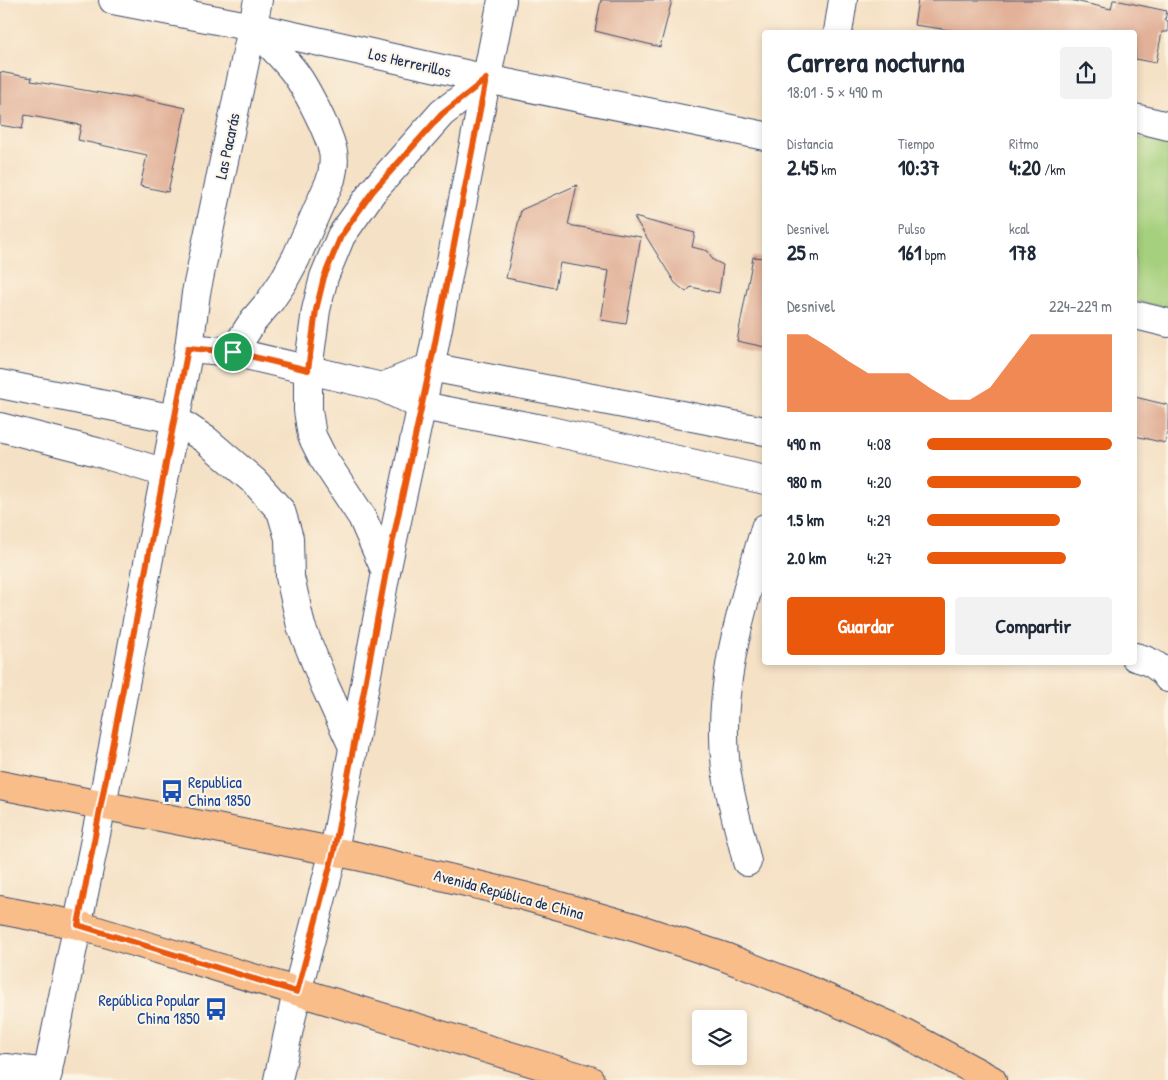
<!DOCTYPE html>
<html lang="es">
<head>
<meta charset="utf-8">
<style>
	:root { --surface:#fff; --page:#f2f2f3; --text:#1f2937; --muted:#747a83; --accent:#ea580c }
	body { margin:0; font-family:"Patrick Hand",sans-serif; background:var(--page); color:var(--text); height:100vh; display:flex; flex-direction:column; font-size:19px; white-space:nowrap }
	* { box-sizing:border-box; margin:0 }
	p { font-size:16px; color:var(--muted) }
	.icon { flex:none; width:28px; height:28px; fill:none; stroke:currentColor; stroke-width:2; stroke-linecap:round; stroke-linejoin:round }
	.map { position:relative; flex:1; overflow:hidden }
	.details { position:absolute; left:762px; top:30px; width:375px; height:635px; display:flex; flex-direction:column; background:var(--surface); border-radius:5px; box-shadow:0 2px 8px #0003 }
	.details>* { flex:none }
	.tools { position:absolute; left:692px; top:1010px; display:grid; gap:10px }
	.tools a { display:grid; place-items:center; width:55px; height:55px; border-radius:5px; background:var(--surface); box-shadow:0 2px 8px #0003; font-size:25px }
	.pin { position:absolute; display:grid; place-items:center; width:42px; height:42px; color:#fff; margin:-21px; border:2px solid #fff; border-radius:50%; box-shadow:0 1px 5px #0007 }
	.round { display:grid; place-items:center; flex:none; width:52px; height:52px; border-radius:5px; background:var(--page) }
	.headline { display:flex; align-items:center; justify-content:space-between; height:85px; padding:0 25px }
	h1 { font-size:28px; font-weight:700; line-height:38px }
	.metrics { display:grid; grid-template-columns:repeat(3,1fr); gap:8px; height:85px; padding:5px 25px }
	.metrics div { display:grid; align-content:center }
	.metrics b { font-size:21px; font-weight:700 }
	.metrics small { font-size:14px; font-weight:400 }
	.metrics p { font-size:14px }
	.chart { height:140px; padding:10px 25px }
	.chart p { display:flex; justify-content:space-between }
	.chart svg { width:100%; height:90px; margin-top:5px; fill:var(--accent); opacity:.7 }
	.cta { display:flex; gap:10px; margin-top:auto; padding:10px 25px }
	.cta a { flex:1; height:58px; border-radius:5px; background:var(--accent); color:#fff; font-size:20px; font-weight:700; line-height:58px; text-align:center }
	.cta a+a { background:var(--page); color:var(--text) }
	ul { padding:0 25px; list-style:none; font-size:16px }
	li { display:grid; grid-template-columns:80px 60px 1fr; align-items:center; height:38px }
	li i { height:12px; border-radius:6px; background:var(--accent) }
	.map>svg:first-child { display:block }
	.green { fill:#a5d07d; stroke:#60806e }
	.building { fill:#e2b198 }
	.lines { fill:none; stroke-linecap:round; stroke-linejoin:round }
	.minor-casing { stroke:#3c4a6d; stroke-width:30 }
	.major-casing { stroke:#3c4a6d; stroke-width:30 }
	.minor { stroke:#fff; stroke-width:28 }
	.major { stroke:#f8bd89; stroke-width:28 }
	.route-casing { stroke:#fff; stroke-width:10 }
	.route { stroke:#ea580c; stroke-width:6 }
	.labels { text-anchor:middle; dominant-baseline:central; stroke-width:4; stroke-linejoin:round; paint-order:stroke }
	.street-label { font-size:16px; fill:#1b2f5e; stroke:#fcf5e5 }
	.transit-label { font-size:16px; fill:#164399; stroke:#fcf5e5; text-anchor:start }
</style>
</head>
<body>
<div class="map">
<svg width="1168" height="1080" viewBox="0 0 1168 1080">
	<rect width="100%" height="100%" fill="#fcf5e5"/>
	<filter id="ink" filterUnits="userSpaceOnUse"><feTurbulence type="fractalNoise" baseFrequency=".02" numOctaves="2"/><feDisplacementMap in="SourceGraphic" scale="10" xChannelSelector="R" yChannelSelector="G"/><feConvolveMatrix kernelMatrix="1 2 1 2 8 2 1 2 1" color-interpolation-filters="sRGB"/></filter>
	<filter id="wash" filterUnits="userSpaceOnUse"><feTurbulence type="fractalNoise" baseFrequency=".0096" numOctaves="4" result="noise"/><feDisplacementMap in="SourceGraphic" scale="20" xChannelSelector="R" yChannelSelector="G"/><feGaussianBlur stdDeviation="1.12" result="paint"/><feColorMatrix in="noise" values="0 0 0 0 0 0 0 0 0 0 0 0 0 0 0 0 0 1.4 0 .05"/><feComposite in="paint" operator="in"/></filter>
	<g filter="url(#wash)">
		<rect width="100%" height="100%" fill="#f5e1c5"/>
		<!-- green -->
		<polygon class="green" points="1135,137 1168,143 1168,308 1135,301"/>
		<g id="blocks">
			<!-- building -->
			<g class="building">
				<polygon points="601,0 672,0 660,47 595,31"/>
				<polygon points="918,0 1070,0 1111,9 1113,0 1115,0 1167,11 1165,20 1168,21 1168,32 1162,32 1156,63 1135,59 1135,32 964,32 914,25"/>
				<polygon points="0,72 32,78 31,81 130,98 130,96 186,108 168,192 140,186 147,155 78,140 81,125 25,115 22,129 0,125"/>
				<polygon points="577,185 568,225 641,237 626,324 601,320 609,271 560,263 555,288 506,278 521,210"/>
				<polygon points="634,217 695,233 692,247 708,251 713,260 723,265 719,293 691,287 686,292 675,283"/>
				<polygon points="753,257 765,258 765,347 737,341"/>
				<polygon points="1135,397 1168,405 1168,431 1165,443 1135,436"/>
			</g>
		</g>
	</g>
	<g filter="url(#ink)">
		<use href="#blocks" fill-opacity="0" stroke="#3c4a6d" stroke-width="1"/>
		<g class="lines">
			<defs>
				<g id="minor">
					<polyline points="113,0 253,27 487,79 765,136"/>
					<polyline points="838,32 843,0"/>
					<polyline points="1135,118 1168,126"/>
					<polyline points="1135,315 1168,323"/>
					<polyline points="189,348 233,352 382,387 422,406 542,429 765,480"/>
					<path d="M233 352 253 321 270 301 283 282 296 258 331 179C333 170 335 161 333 152 329 132 305 85 292 69 280 54 266 41 253 27"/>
					<polyline points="0,384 175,419 206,440 255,482 281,511 289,538 290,577 301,626 325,686 353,747"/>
					<polyline points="382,387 430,367 765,431"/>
					<polyline points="0,427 97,452 165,473"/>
					<polyline points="386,572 362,517 323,458 312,436 308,410 308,370 316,310 324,277 341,236 373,191 442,113 487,79"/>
					<path d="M1135 657C1149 660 1160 666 1168 678"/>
					<path d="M747 862C740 831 730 800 726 768 716 687 743 605 765 528"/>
					<polyline points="0,1070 6,1068 48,1073"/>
					<polyline points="46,1080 102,805 189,348 196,293 258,0"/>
					<polyline points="278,1080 297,992 334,851 386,572 433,353 502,0"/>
				</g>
				<g id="major">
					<polyline points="0,785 357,856 524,896 637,928 725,957 813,992 893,1027 992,1080"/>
					<polyline points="0,910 78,925 590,1080"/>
				</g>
			</defs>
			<!-- minor casing -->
			<use href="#minor" class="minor-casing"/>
			<!-- major casing -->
			<use href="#major" class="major-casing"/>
			<!-- minor -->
			<use href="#minor" class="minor"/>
			<!-- major -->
			<use href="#major" class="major"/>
		</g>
	</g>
	<g class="lines" filter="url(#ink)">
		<defs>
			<polygon id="route" points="486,79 433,353 386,572 334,851 297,992 78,925 188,348 233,352 308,370 316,310 324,277 341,236 373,191 442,114"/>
		</defs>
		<!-- route casing -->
		<use href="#route" class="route-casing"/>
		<!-- route -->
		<use href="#route" class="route"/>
	</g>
	<!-- icons -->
	<defs>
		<symbol id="bus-bare" viewBox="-9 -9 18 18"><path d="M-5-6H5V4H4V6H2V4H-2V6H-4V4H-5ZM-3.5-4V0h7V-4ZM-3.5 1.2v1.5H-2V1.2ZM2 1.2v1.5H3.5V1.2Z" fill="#1a4fb4" stroke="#fcf5e5" stroke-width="2.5" paint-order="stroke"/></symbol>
	</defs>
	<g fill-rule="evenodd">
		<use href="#bus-bare" x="156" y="775" width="32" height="32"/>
		<use href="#bus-bare" x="200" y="993" width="32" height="32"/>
	</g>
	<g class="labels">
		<!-- street labels -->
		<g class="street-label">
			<text transform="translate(410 62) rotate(13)">Los Herrerillos</text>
			<text transform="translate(227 146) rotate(-78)">Las Pacarás</text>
			<text transform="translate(509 894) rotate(15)">Avenida República de China</text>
		</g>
		<!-- transit labels -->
		<g class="transit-label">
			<text x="188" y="782">Republica<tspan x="188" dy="18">China 1850</tspan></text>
			<text x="200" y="1000" text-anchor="end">República Popular<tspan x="200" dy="18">China 1850</tspan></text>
		</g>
	</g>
</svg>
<div class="tools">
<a><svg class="icon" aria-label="layers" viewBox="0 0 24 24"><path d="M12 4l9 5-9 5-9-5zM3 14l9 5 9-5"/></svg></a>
</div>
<div class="pin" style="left:233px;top:352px;background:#1e9e55"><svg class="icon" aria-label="arrive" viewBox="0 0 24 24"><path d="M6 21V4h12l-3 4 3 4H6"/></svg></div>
<section class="details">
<div class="headline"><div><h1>Carrera nocturna</h1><p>18:01 · 5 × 490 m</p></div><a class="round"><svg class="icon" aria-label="share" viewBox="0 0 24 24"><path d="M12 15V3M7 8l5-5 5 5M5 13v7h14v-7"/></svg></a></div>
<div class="metrics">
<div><p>Distancia</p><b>2.45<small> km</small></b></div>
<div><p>Tiempo</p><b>10:37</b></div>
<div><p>Ritmo</p><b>4:20<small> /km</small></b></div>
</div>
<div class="metrics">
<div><p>Desnivel</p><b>25<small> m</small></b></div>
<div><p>Pulso</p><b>161<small> bpm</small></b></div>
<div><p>kcal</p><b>178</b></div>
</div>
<div class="chart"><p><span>Desnivel</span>224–229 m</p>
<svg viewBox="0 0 160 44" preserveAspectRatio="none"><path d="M0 44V6L10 6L20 12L30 19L40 25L50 25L60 25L70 32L80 38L90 38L100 32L110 19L120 6L130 6L140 6L150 6L160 6V44z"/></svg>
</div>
<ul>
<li><b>490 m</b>4:08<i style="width:100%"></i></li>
<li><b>980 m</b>4:20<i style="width:83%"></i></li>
<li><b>1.5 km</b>4:29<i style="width:72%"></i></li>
<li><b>2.0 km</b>4:27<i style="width:75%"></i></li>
</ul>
<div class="cta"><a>Guardar</a><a>Compartir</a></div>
</section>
</div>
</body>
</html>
